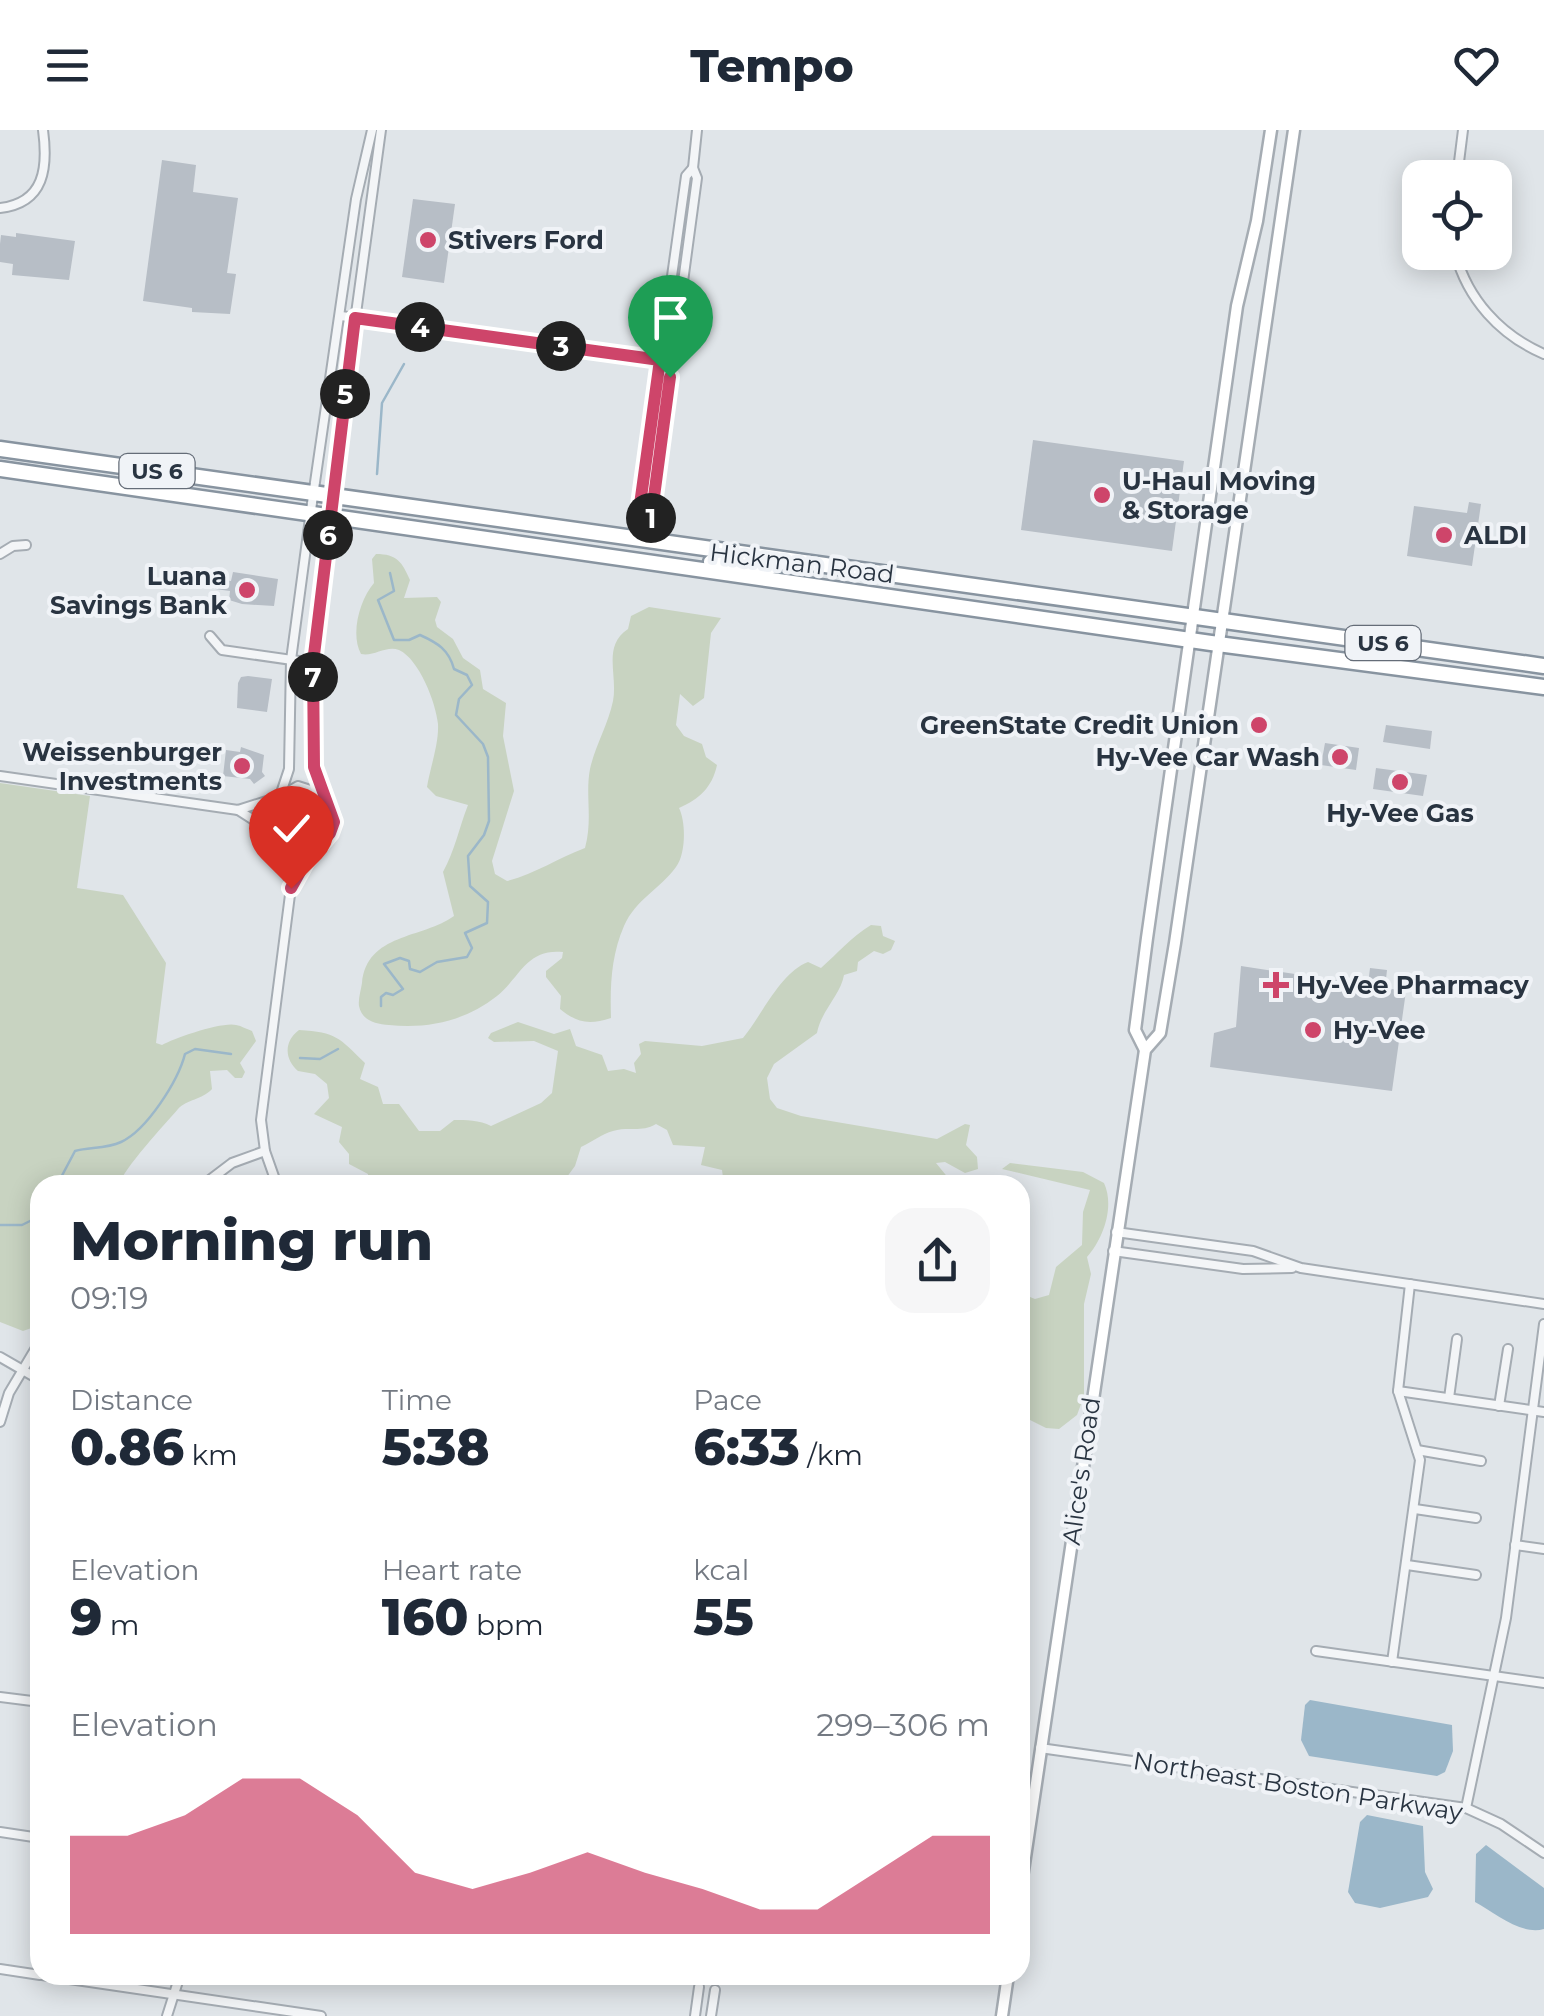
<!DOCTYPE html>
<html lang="en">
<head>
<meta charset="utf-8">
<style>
	:root { --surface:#fff; --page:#f6f6f7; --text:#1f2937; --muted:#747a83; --accent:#ce456a }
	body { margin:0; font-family:Montserrat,sans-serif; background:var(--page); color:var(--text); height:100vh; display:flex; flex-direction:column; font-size:38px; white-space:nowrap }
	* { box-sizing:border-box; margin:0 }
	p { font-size:32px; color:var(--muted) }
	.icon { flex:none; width:55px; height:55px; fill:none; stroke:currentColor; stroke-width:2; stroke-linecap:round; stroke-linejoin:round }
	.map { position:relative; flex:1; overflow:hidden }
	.side { position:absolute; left:30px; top:1045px; width:1000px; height:810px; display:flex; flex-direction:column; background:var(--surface); border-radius:30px; box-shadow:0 5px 25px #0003 }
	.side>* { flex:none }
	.fabs { position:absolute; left:1402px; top:30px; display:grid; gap:20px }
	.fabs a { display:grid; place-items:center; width:110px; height:110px; border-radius:20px; background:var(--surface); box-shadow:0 5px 25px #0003; font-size:50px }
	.pin { position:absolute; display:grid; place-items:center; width:85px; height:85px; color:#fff; margin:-102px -42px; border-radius:50% 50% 50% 0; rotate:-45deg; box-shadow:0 0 10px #0007 }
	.pin .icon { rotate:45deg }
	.km { position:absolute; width:50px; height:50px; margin:-25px; border-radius:50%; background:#222; color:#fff; font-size:28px; line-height:50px; text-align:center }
	.round { display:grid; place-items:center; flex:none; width:105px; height:105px; border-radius:30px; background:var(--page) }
	.overview { display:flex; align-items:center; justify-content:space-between; height:170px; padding:0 40px }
	h1 { font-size:55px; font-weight:800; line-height:75px }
	.figures { display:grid; grid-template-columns:repeat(3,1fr); gap:15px; height:170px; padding:10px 40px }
	.figures div { display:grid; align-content:center }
	.figures b { font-size:50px; font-weight:800 }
	.figures small { font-size:28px; font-weight:400 }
	.figures p { font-size:28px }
	.chart { height:280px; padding:20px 40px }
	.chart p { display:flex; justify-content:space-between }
	.chart svg { width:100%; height:180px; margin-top:10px; fill:var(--accent); opacity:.7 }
	header { display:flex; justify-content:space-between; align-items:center; height:130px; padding:0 40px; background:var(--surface); font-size:45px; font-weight:800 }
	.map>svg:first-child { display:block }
	.green { fill:#c8d3c1 }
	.water { fill:#9bb7c9 }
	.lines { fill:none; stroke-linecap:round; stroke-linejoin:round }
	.stream { stroke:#9bb7c9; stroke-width:2.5 }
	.building { fill:#b7bec6 }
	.street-casing { stroke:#a5acb3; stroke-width:12 }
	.secondary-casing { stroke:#a5acb3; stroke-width:15 }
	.highway-casing { stroke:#8894a0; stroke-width:19 }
	.street { stroke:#f3f5f7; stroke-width:8 }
	.secondary { stroke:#fff; stroke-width:10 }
	.highway { stroke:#fff; stroke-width:14 }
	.route-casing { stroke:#fff; stroke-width:20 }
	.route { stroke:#ce456a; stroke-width:12 }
	.poi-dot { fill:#ce456a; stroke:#f0f3f7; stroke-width:4 }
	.labels { text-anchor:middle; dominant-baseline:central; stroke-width:8; stroke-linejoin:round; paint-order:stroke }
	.shield { fill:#f0f3f7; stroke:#656d78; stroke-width:2.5 }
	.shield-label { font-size:22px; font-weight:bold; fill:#293441 }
	.poi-label { font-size:25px; font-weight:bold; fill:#293441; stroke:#f0f3f7; text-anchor:start }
	.street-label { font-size:25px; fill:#293441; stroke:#f0f3f7 }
</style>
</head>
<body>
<header><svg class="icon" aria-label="menu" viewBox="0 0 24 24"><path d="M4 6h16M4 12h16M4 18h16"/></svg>Tempo<svg class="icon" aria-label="heart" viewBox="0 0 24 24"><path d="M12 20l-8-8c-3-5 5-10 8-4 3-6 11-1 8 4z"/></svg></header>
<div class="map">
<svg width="1544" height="1886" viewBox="0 0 1544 1886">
	<rect width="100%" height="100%" fill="#e0e5e9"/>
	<!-- green -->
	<g class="green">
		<path d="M376 424C397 424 402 432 410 450L404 468 437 467 441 472 435 490 437 497 453 509 463 528 480 540 483 559 506 573 503 606 514 661 492 731 495 744 507 751C535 744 558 728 585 718 593 689 585 665 590 639 595 616 608 595 613 571 618 545 602 516 628 499L631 486 649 477 721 488 711 503 704 568 693 576 680 564 676 595 684 606 702 614 706 627 717 635C712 658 699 669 679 678 686 692 686 724 676 737 660 759 636 769 624 796 611 826 610 856 611 888 589 895 577 893 560 879L561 866 546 847V841L562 828 563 822C526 818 519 849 497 866 465 891 428 899 389 895 376 894 362 891 359 876 358 869 361 860 362 853 367 803 422 809 454 786L443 742C455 720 459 698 468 675L436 666 427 657C430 638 439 614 438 594 436 573 419 529 399 520 386 515 374 527 361 524 350 504 360 469 374 453L372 429Z"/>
		<path d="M0 653 90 666 77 758 123 765 166 833 156 913 162 915C174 908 224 891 236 895 242 896 246 899 252 901L256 911 240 933 245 942 242 948H235L227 940 210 941 212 959C202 970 187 969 178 979 165 994 123 1039 119 1055H40V1195L23 1201 0 1192Z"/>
		<circle cx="301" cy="689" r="27"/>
		<path d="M871 795 881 796 883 806 895 811 891 820 883 824 874 821 858 832 857 841 844 845C841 864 821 881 817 903L774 934 767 948 770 969 777 978 801 986 937 1009 965 994 970 995 966 1015 977 1027 978 1039 965 1043 945 1032 936 1033 954 1055H724L722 1040 701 1035 705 1017 673 1015 667 1000 656 994C641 1003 629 996 613 1001 602 1004 592 1012 581 1017L575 1036 561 1055H484L480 1047 463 1046 452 1053 417 1045 402 1055H369L368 1044 349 1034V1024L339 1012 342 997 314 984 329 968 327 954 315 944 298 941C284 929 284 911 299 900 337 902 339 908 365 933L360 949 378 957 383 974H399L419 1001H440L454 990C465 990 480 990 491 996L541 973 552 963 558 921 534 911 494 912 488 908 491 903 518 892 554 904 570 899 576 916 602 925 608 941 624 939 636 943 634 933 641 924 639 914 645 911 702 916 743 908C762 885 780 843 808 832L821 838C838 823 851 807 871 795Z"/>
		<path d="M1010 1033 1083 1042 1104 1053C1115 1077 1103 1109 1087 1127L1091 1144 1084 1174V1266L1077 1285 1059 1299 1046 1298 1020 1285V1163L1035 1169 1049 1165 1056 1137 1082 1115 1083 1082 1090 1060 1002 1039Z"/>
	</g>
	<!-- water -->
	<g class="water">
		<polygon points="1310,1570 1452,1595 1453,1621 1445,1642 1437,1646 1309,1626 1301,1610 1305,1575"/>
		<polygon points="1367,1685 1423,1696 1425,1742 1433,1759 1428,1767 1380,1778 1355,1773 1348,1762 1360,1692"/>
		<path d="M1486 1715 1544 1758V1799C1522 1806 1495 1783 1475 1772L1476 1724Z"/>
	</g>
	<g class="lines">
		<!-- stream -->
		<g class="stream">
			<polyline points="377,344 382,273 404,234"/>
			<path d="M381 876V867L386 863 393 865 403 859 384 834 400 828 409 831 410 839 420 842 437 832 467 827 472 818 465 803 487 793 488 772 470 756 468 726 484 705 489 691 488 627 483 614 456 585 459 569 472 555 467 545 454 539C449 520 438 513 420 505L409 510H394L378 470 394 461 390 443"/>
			<polyline points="300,928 320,929 338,919"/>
			<path d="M57 1055 75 1021C90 1017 106 1019 121 1012 147 1000 178 951 185 924L195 919 231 924"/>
			<polyline points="0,1095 22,1095 40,1086"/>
		</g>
	</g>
	<!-- building -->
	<g class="building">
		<polygon points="162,30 196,35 193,62 238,68 227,143 236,144 230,184 192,182 192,178 143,171"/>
		<polygon points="413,69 455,74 444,153 402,147"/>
		<polygon points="16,103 75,111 69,150 12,145 13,134 0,132 0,114 1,105 16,107"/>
		<polygon points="1033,310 1184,331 1172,421 1021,400"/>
		<polygon points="1469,372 1481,374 1472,436 1407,426 1414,376 1467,383"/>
		<polygon points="233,442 278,449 274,476 242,474 229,470 230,461 215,459 216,449 231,451"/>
		<polygon points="248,546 272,549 267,582 237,578 238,553 241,547"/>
		<polygon points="1386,595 1432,601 1430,619 1383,612"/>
		<polygon points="1325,613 1359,618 1356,640 1321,635"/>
		<polygon points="241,617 264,625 262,642 265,646 254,654 250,649 223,646 226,620 240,622"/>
		<polygon points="1376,638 1427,645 1423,666 1373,659"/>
		<polygon points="1241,836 1368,855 1370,838 1387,840 1385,858 1406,861 1392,961 1210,937 1214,903 1236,897"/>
	</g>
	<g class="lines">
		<defs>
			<g id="street">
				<polyline points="1457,48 1463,0"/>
				<path d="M0 78C45 73 48 37 43 0"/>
				<path d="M1455 122C1467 169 1500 205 1544 224"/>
				<polyline points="341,186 660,230"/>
				<polyline points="643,398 638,389 686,46 693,38"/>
				<polyline points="641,411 643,398 651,389 697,48 693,38 697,0"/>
				<polyline points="0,424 13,416 26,415"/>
				<polyline points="210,506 222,520 313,533"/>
				<polyline points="0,646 238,680 276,668"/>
				<polyline points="281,663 289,639 291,530 312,373 356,69 372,0"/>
				<path d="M323 664 298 656 277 668 269 692C279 730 324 727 334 692L314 637 313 533 331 367 381 0"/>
				<polyline points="238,680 271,701"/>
				<polyline points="291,757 315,719"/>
				<polyline points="203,1055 232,1033 265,1021"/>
				<polyline points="277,1055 265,1021 261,990 291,757 279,714"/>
				<polyline points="1116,1102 1253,1121 1301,1138 1544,1174"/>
				<polyline points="1113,1121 1243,1139 1292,1138"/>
				<polyline points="0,1227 40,1250"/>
				<polyline points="1398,1261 1544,1282"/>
				<polyline points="1449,1268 1457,1209"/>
				<polyline points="1499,1276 1508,1219"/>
				<polyline points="0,1292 9,1263 40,1211"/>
				<polyline points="1417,1320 1481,1331"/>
				<polyline points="1415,1379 1476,1388"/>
				<polyline points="1515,1415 1544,1419"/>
				<polyline points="1407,1435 1476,1445"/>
				<polyline points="1316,1521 1544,1553"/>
				<polyline points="1392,1532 1420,1330 1398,1261 1410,1154"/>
				<polyline points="0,1567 40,1572"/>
				<polyline points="1040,1618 1466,1678 1501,1694 1544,1723"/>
				<polyline points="1466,1678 1506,1488 1544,1194"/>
				<polyline points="0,1702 40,1708"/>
				<polyline points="0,1839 40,1845"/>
				<polyline points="42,1845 321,1886"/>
				<polyline points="167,1886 180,1845"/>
				<polyline points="695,1886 699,1857"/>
				<polyline points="711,1886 715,1860"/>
			</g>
			<g id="secondary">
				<polyline points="1145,920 1135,900 1147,808 1237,176 1257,91 1271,0"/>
				<polyline points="1020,1761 1145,920 1160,903 1175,813 1294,0"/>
				<polyline points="1002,1886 1008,1845"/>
			</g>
			<g id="highway">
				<polyline points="0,319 1544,536"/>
				<polyline points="0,339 1218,514 1544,557"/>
				<polyline points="711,432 763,439 778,434"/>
			</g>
		</defs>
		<!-- street casing -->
		<use href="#street" class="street-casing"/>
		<!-- secondary casing -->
		<use href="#secondary" class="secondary-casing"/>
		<!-- highway casing -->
		<use href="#highway" class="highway-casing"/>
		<!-- street -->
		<use href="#street" class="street"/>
		<!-- secondary -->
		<use href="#secondary" class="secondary"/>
		<!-- highway -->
		<use href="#highway" class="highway"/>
	</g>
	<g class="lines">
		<defs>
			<polyline id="route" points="291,758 306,731 330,703 334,692 314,637 313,533 355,188 660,230 638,389 643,398 651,389 670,247"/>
		</defs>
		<!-- route casing -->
		<use href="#route" class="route-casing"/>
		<!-- route -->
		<use href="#route" class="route"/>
	</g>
	<!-- markers -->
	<g class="poi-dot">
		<circle cx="428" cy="110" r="10"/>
		<circle cx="1102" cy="365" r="10"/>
		<circle cx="1444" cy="405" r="10"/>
		<circle cx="247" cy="460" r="10"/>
		<circle cx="1259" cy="595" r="10"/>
		<circle cx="1340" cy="627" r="10"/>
		<circle cx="242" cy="636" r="10"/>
		<circle cx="1400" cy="652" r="10"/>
		<path d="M1271 840h10v10h10v10h-10v10h-10v-10h-10v-10h10z"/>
		<circle cx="1313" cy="900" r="10"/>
	</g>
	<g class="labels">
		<!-- shield labels -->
		<g class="shield">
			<rect x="119.5" y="324" width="75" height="34" rx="8"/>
			<rect x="1345.5" y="496" width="75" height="34" rx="8"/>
		</g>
		<g class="shield-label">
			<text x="157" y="341">US 6</text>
			<text x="1383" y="513">US 6</text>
		</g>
		<!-- poi labels -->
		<g class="poi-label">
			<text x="448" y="110">Stivers Ford</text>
			<text x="1122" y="351">U-Haul Moving<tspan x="1122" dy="29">&amp; Storage</tspan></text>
			<text x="1464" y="405">ALDI</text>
			<text x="227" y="446" text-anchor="end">Luana<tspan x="227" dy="29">Savings Bank</tspan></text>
			<text x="1239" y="595" text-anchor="end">GreenState Credit Union</text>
			<text x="222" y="622" text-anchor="end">Weissenburger<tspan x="222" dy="29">Investments</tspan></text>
			<text x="1320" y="627" text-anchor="end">Hy-Vee Car Wash</text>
			<text x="1400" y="683" text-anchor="middle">Hy-Vee Gas</text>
			<text x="1296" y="855">Hy-Vee Pharmacy</text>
			<text x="1333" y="900">Hy-Vee</text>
		</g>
		<!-- street labels -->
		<g class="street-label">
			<text transform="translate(802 433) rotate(7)">Hickman Road</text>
			<text transform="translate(1081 1341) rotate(-82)">Alice's Road</text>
			<text transform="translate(1298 1656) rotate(9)">Northeast Boston Parkway</text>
		</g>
	</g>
</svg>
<div class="fabs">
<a><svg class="icon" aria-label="locate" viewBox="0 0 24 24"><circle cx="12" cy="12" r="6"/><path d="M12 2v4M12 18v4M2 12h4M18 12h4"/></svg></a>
</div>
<div class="pin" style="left:670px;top:247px;background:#1e9e55"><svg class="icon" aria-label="arrive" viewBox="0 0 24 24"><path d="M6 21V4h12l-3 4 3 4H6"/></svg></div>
<div class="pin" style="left:291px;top:758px;background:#d93025"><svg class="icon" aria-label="check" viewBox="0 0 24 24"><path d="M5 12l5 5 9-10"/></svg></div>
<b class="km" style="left:651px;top:388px">1</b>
<b class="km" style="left:561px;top:216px">3</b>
<b class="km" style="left:420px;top:197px">4</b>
<b class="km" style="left:345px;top:264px">5</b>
<b class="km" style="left:328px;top:405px">6</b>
<b class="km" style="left:313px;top:547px">7</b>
<section class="side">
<div class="overview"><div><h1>Morning run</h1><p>09:19</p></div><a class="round"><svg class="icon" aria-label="share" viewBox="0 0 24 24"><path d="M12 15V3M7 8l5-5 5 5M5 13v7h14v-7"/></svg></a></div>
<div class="figures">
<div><p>Distance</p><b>0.86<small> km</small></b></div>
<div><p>Time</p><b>5:38</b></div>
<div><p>Pace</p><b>6:33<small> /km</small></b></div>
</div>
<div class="figures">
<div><p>Elevation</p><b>9<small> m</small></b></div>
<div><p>Heart rate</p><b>160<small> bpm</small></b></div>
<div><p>kcal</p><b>55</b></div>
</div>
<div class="chart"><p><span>Elevation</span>299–306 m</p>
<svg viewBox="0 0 160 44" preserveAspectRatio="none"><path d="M0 44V20L10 20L20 15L30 6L40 6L50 15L60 29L70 33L80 29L90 24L100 29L110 33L120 38L130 38L140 29L150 20L160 20V44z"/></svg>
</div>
</section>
</div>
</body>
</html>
